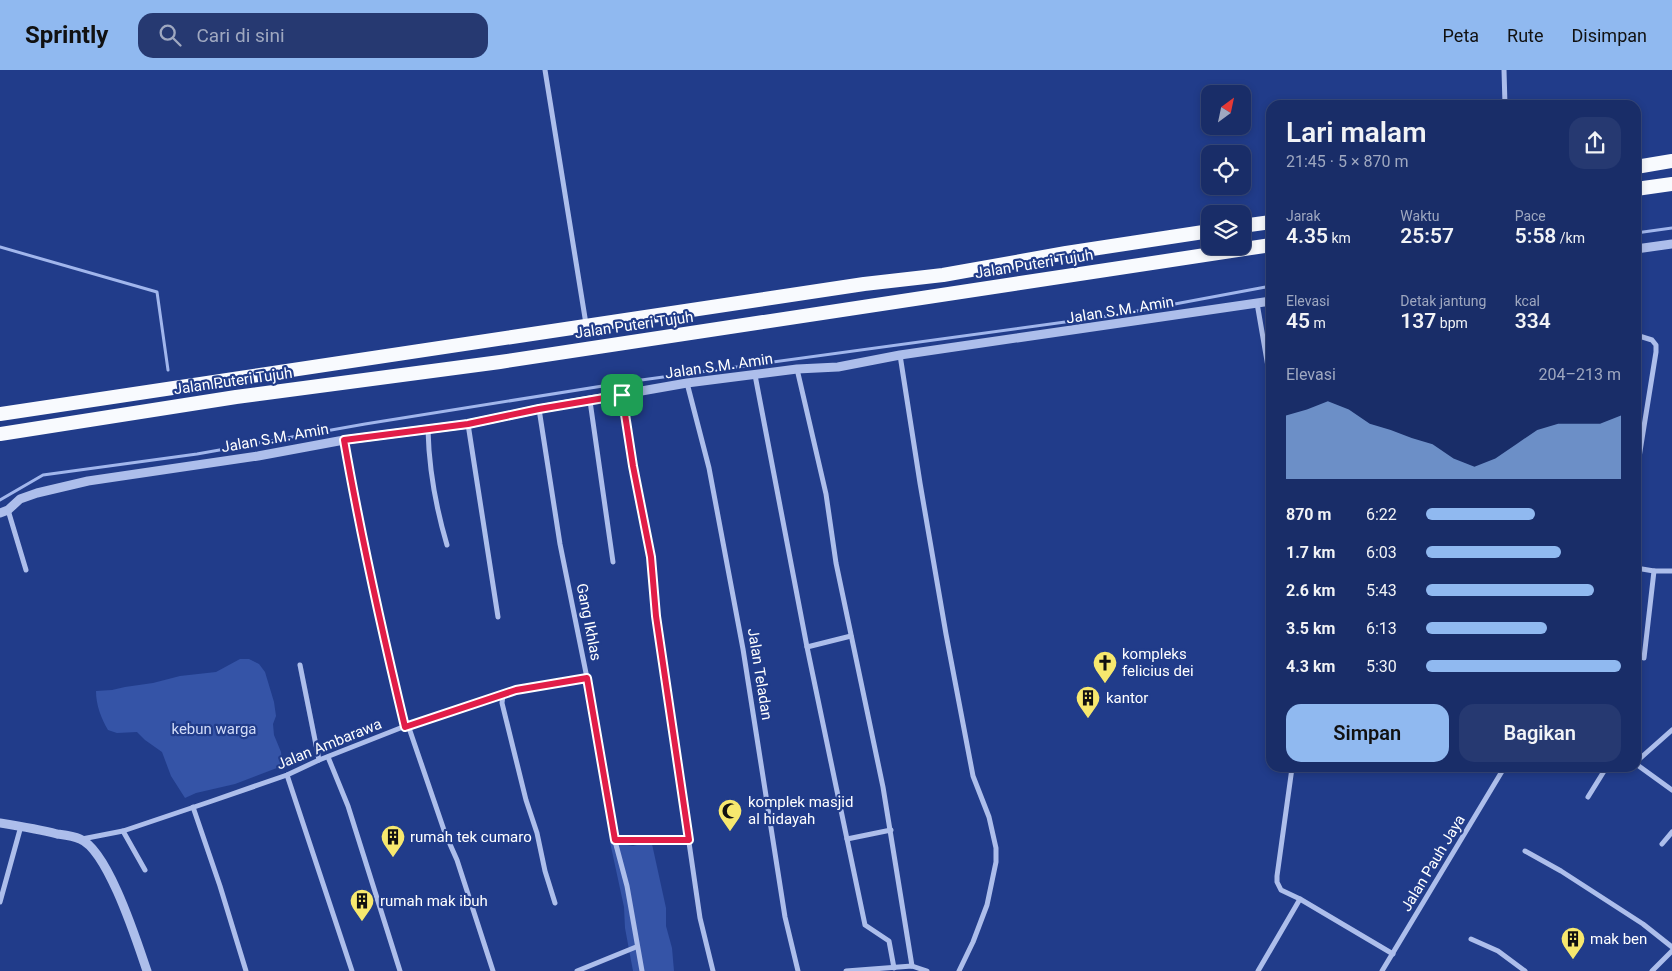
<!DOCTYPE html>
<html lang="id">
<head>
<meta charset="utf-8">
<style>
	:root { --surface:#192d68; --page:#263971; --text:#f1f3f6; --muted:#9fa8c0; --line:#37497c; --accent:#90b9f0 }
	body { margin:0; font-family:Roboto,sans-serif; background:var(--page); color:var(--text); height:100vh; display:flex; flex-direction:column; font-size:19px; white-space:nowrap }
	* { box-sizing:border-box; margin:0 }
	p { font-size:16px; color:var(--muted) }
	.icon { flex:none; width:28px; height:28px; fill:none; stroke:currentColor; stroke-width:2; stroke-linecap:round; stroke-linejoin:round }
	.map { position:relative; flex:1; overflow:hidden }
	.details { position:absolute; left:1266px; top:30px; width:375px; height:672px; display:flex; flex-direction:column; background:var(--surface); border-radius:15px; box-shadow:0 2px 8px #0003,0 0 0 1px var(--line) }
	.details>* { flex:none }
	.needle { width:32px; rotate:33deg }
	.controls { position:absolute; left:1201px; top:15px; display:grid; gap:10px }
	.controls a { display:grid; place-items:center; width:50px; height:50px; border-radius:10px; background:var(--surface); box-shadow:0 2px 8px #0003,0 0 0 1px var(--line); font-size:25px }
	.pin { position:absolute; display:grid; place-items:center; width:42px; height:42px; color:#fff; margin:-21px; border-radius:10px; box-shadow:0 2px 8px #0006 }
	.round { display:grid; place-items:center; flex:none; width:52px; height:52px; border-radius:15px; background:var(--page) }
	.overview { display:flex; align-items:center; justify-content:space-between; height:85px; padding:0 20px }
	h1 { font-size:28px; font-weight:600; line-height:38px }
	.metrics { display:grid; grid-template-columns:repeat(3,1fr); gap:8px; height:85px; padding:5px 20px }
	.metrics div { display:grid; align-content:center }
	.metrics b { font-size:21px; font-weight:600 }
	.metrics small { font-size:14px; font-weight:400 }
	.metrics p { font-size:14px }
	.chart { height:140px; padding:10px 20px }
	.chart p { display:flex; justify-content:space-between }
	.chart svg { width:100%; height:90px; margin-top:5px; fill:var(--accent); opacity:.7 }
	.button { display:flex; gap:10px; margin-top:auto; padding:10px 20px }
	.button a { flex:1; height:58px; border-radius:15px; background:var(--accent); color:#111; font-size:20px; font-weight:600; line-height:58px; text-align:center }
	.button a+a { background:var(--page); color:var(--text) }
	ul { padding:0 20px; list-style:none; font-size:16px }
	li { display:grid; grid-template-columns:80px 60px 1fr; align-items:center; height:38px }
	li i { height:12px; border-radius:6px; background:var(--accent) }
	header { display:flex; align-items:center; gap:30px; box-sizing:border-box; height:70px; padding:0 25px; background:var(--accent); color:#111 }
	header strong { font-size:24px }
	nav { display:flex; gap:28px; margin-inline-start:auto; font-size:18px }
	.search { width:350px; height:45px; background:var(--page); display:flex; align-items:center; gap:12px; box-sizing:border-box; padding:0 18px; border-radius:15px; color:var(--muted); font-size:19px }
	.map>svg:first-child { display:block }
	.green { fill:#3554a7 }
	.lines { fill:none; stroke-linecap:round; stroke-linejoin:round }
	.stream { stroke:#a1b6ec; stroke-width:3 }
	.minor { stroke:#adbeeb; stroke-width:5 }
	.tertiary { stroke:#adbeeb; stroke-width:9 }
	.trunk { stroke:#f8fafe; stroke-width:14 }
	.route-casing { stroke:#fff; stroke-width:10 }
	.route { stroke:#e11d48; stroke-width:6 }
	.labels { text-anchor:middle; dominant-baseline:central; stroke-width:4.5; stroke-linejoin:round; paint-order:stroke }
	.street-label { font-size:15px; fill:#fff; stroke:#213c8a }
	.poi-label { font-size:15px; fill:#fff; stroke:#213c8a; text-anchor:start }
	.park-label { font-size:15px; fill:#d2dcf8; stroke:#213c8a }
</style>
</head>
<body>
<header>
<strong>Sprintly</strong>
<div class="search"><svg class="icon" aria-label="search" viewBox="0 0 24 24"><circle cx="10" cy="10" r="6"/><path d="M15 15l6 6"/></svg>Cari di sini</div>
<nav><a>Peta</a><a>Rute</a><a>Disimpan</a></nav>
</header>
<div class="map">
<svg width="1672" height="901" viewBox="0 0 1672 901">
	<rect width="100%" height="100%" fill="#213c8a"/>
	<!-- green -->
	<g class="green">
		<path d="M240 589H249L259 594 265 602 274 632 276 646 273 654 274 665 281 682 282 696 235 714 196 723 185 728 171 706 162 682 145 670 137 662 117 663 108 660C101 648 96 635 96 621L112 620 125 617 153 613 180 606 216 602Z"/>
		<polygon points="610,772 633,776 645,773 652,774 666,838 666,856 672,878 674,901 633,901 625,858 624,837"/>
	</g>
	<g class="lines">
		<!-- stream -->
		<g class="stream">
			<polyline points="1636,163 1672,158"/>
			<polyline points="0,177 157,222 168,300"/>
			<polyline points="0,430 43,405 197,384 365,354 634,311 1116,245 1271,216"/>
		</g>
		<!-- minor -->
		<g class="minor">
			<polyline points="545,0 586,254"/>
			<polyline points="1504,0 1505,35"/>
			<polyline points="1257,233 1271,314"/>
			<polyline points="1636,265 1652,270 1656,275 1656,282 1636,406"/>
			<polyline points="900,285 920,413 946,564 973,706 989,747 996,778 996,792 987,835 973,872 959,901"/>
			<polyline points="797,299 826,424 836,493 883,717 912,896"/>
			<polyline points="755,305 807,577 847,769"/>
			<polyline points="687,313 709,398 743,579 785,847 798,901"/>
			<polyline points="622,325 633,396 651,487 656,546 700,848 713,901"/>
			<polyline points="590,331 613,492"/>
			<polyline points="539,339 560,474 587,608 615,771 689,770"/>
			<polyline points="468,354 498,547"/>
			<path d="M428 360C429 398 436 438 447 475"/>
			<path d="M344 370C361 467 382 562 405 657"/>
			<polyline points="8,440 26,500"/>
			<polyline points="1636,498 1654,501 1672,501"/>
			<polyline points="807,577 851,566"/>
			<polyline points="1644,588 1654,501"/>
			<polyline points="300,595 319,690"/>
			<polyline points="503,625 502,633 526,730 537,763 545,801 555,833"/>
			<polyline points="408,655 445,763 457,790 493,901"/>
			<polyline points="328,687 348,736 400,901"/>
			<polyline points="1636,692 1672,660"/>
			<polyline points="1636,694 1672,720"/>
			<polyline points="1292,698 1277,806 1277,812 1281,820 1300,829 1393,884"/>
			<polyline points="287,705 352,901"/>
			<polyline points="1588,727 1606,698"/>
			<polyline points="193,737 220,816 246,901"/>
			<polyline points="891,760 847,769 865,855 889,871 894,898"/>
			<polyline points="123,761 145,800"/>
			<polyline points="82,769 123,761 212,731 287,705 319,690 408,655 516,620 587,608"/>
			<polyline points="615,771 627,816 642,901"/>
			<polyline points="1662,774 1672,762"/>
			<polyline points="1525,781 1561,801 1643,854 1672,877"/>
			<polyline points="0,832 21,756"/>
			<polyline points="1471,869 1498,881 1525,901"/>
			<polyline points="577,901 636,877"/>
			<polyline points="846,901 912,896 927,901"/>
			<polyline points="1258,901 1300,829"/>
			<polyline points="1382,901 1504,698"/>
			<polyline points="1652,901 1672,881"/>
		</g>
		<!-- tertiary -->
		<g class="tertiary">
			<polyline points="1636,179 1672,174"/>
			<polyline points="0,443 8,440 20,429 37,423 88,411 258,386 344,370 468,354 539,339 687,313 797,299 838,297 900,285 1271,231"/>
			<path d="M0 753C19 756 38 759 57 764 64 765 73 766 80 769 108 780 137 872 147 901"/>
		</g>
		<!-- trunk -->
		<g class="trunk">
			<polyline points="1636,97 1672,91"/>
			<polyline points="1636,119 1672,114"/>
			<polyline points="1242,156 1271,152"/>
			<polyline points="0,344 864,214 943,205 1066,183 1210,161"/>
			<polyline points="0,364 236,327 500,292 1271,175"/>
		</g>
	</g>
	<g class="lines">
		<defs>
			<path id="route" d="M622 325 633 396 651 487 656 546 689 770H615L587 608 516 620 405 657C382 561 361 467 344 370L468 354 539 339Z"/>
		</defs>
		<!-- route casing -->
		<use href="#route" class="route-casing"/>
		<!-- route -->
		<use href="#route" class="route"/>
	</g>
	<!-- icons -->
	<defs>
		<symbol id="church-pin" viewBox="-11 -11 22 30"><path d="M0 17L-7.5 6A9.5 9.5 0 1 1 7.5 6Z" fill="#f7e86e" stroke="#213c8a"/><path d="M-1.2-6h2.4v3.5h3.3v2.4h-3.3V6h-2.4V-.1h-3.3v-2.4h3.3Z" fill="#111"/></symbol>
		<symbol id="building-pin" viewBox="-11 -11 22 30"><path d="M0 17L-7.5 6A9.5 9.5 0 1 1 7.5 6Z" fill="#f7e86e" stroke="#213c8a"/><path d="M-4-6H4V6H1V3H-1V6H-4ZM-2.5-4.3h1.7v1.8h-1.7ZM.8-4.3h1.7v1.8H.8ZM-2.5-1h1.7V.8h-1.7ZM.8-1h1.7V.8H.8Z" fill="#111"/></symbol>
		<symbol id="mosque-pin" viewBox="-11 -11 22 30"><path d="M0 17L-7.5 6A9.5 9.5 0 1 1 7.5 6Z" fill="#f7e86e" stroke="#213c8a"/><path d="M3.5-4.9A6 6 0 1 0 3.5 4.9A5 5 0 1 1 3.5-4.9Z" fill="#111"/></symbol>
	</defs>
	<g fill-rule="evenodd">
		<use href="#church-pin" x="1091" y="579" width="28" height="38"/>
		<use href="#building-pin" x="1074" y="614" width="28" height="38"/>
		<use href="#mosque-pin" x="716" y="727" width="28" height="38"/>
		<use href="#building-pin" x="379" y="753" width="28" height="38"/>
		<use href="#building-pin" x="348" y="817" width="28" height="38"/>
		<use href="#building-pin" x="1559" y="855" width="28" height="38"/>
	</g>
	<g class="labels">
		<!-- street labels -->
		<g class="street-label">
			<text transform="translate(1034 194) rotate(-9)">Jalan Puteri Tujuh</text>
			<text transform="translate(1120 240) rotate(-9)">Jalan S.M. Amin</text>
			<text transform="translate(634 255) rotate(-8)">Jalan Puteri Tujuh</text>
			<text transform="translate(719 296) rotate(-8)">Jalan S.M. Amin</text>
			<text transform="translate(233 311) rotate(-8)">Jalan Puteri Tujuh</text>
			<text transform="translate(275 368) rotate(-10)">Jalan S.M. Amin</text>
			<text transform="translate(589 552) rotate(79)">Gang Ikhlas</text>
			<text transform="translate(760 604) rotate(81)">Jalan Teladan</text>
			<text transform="translate(329 674) rotate(-22)">Jalan Ambarawa</text>
			<text transform="translate(1433 793) rotate(-59)">Jalan Pauh Jaya</text>
		</g>
		<!-- poi labels -->
		<g class="poi-label">
			<text x="1122" y="584">kompleks<tspan x="1122" dy="17">felicius dei</tspan></text>
			<text x="1106" y="628">kantor</text>
			<text x="748" y="732">komplek masjid<tspan x="748" dy="17">al hidayah</tspan></text>
			<text x="410" y="767">rumah tek cumaro</text>
			<text x="380" y="831">rumah mak ibuh</text>
			<text x="1590" y="869">mak ben</text>
		</g>
		<!-- park labels -->
		<g class="park-label">
			<text x="214" y="659">kebun warga</text>
		</g>
	</g>
</svg>
<div class="controls">
<a><svg class="needle" viewBox="-14 -14 28 28"><path d="M0-13l5 13h-10z" fill="#e53935"/><path d="M0 13l5-13h-10z" fill="#9fa8c0"/></svg></a>
<a><svg class="icon" aria-label="locate" viewBox="0 0 24 24"><circle cx="12" cy="12" r="6"/><path d="M12 2v4M12 18v4M2 12h4M18 12h4"/></svg></a>
<a><svg class="icon" aria-label="layers" viewBox="0 0 24 24"><path d="M12 4l9 5-9 5-9-5zM3 14l9 5 9-5"/></svg></a>
</div>
<div class="pin" style="left:622px;top:325px;background:#1e9e55"><svg class="icon" aria-label="arrive" viewBox="0 0 24 24"><path d="M6 21V4h12l-3 4 3 4H6"/></svg></div>
<section class="details">
<div class="overview"><div><h1>Lari malam</h1><p>21:45 · 5 × 870 m</p></div><a class="round"><svg class="icon" aria-label="share" viewBox="0 0 24 24"><path d="M12 15V3M7 8l5-5 5 5M5 13v7h14v-7"/></svg></a></div>
<div class="metrics">
<div><p>Jarak</p><b>4.35<small> km</small></b></div>
<div><p>Waktu</p><b>25:57</b></div>
<div><p>Pace</p><b>5:58<small> /km</small></b></div>
</div>
<div class="metrics">
<div><p>Elevasi</p><b>45<small> m</small></b></div>
<div><p>Detak jantung</p><b>137<small> bpm</small></b></div>
<div><p>kcal</p><b>334</b></div>
</div>
<div class="chart"><p><span>Elevasi</span>204–213 m</p>
<svg viewBox="0 0 160 44" preserveAspectRatio="none"><path d="M0 44V13L10 10L20 6L30 10L40 17L50 20L60 24L70 27L80 34L90 38L100 34L110 27L120 20L130 17L140 17L150 17L160 13V44z"/></svg>
</div>
<ul>
<li><b>870 m</b>6:22<i style="width:56%"></i></li>
<li><b>1.7 km</b>6:03<i style="width:69%"></i></li>
<li><b>2.6 km</b>5:43<i style="width:86%"></i></li>
<li><b>3.5 km</b>6:13<i style="width:62%"></i></li>
<li><b>4.3 km</b>5:30<i style="width:100%"></i></li>
</ul>
<div class="button"><a>Simpan</a><a>Bagikan</a></div>
</section>
</div>
</body>
</html>
